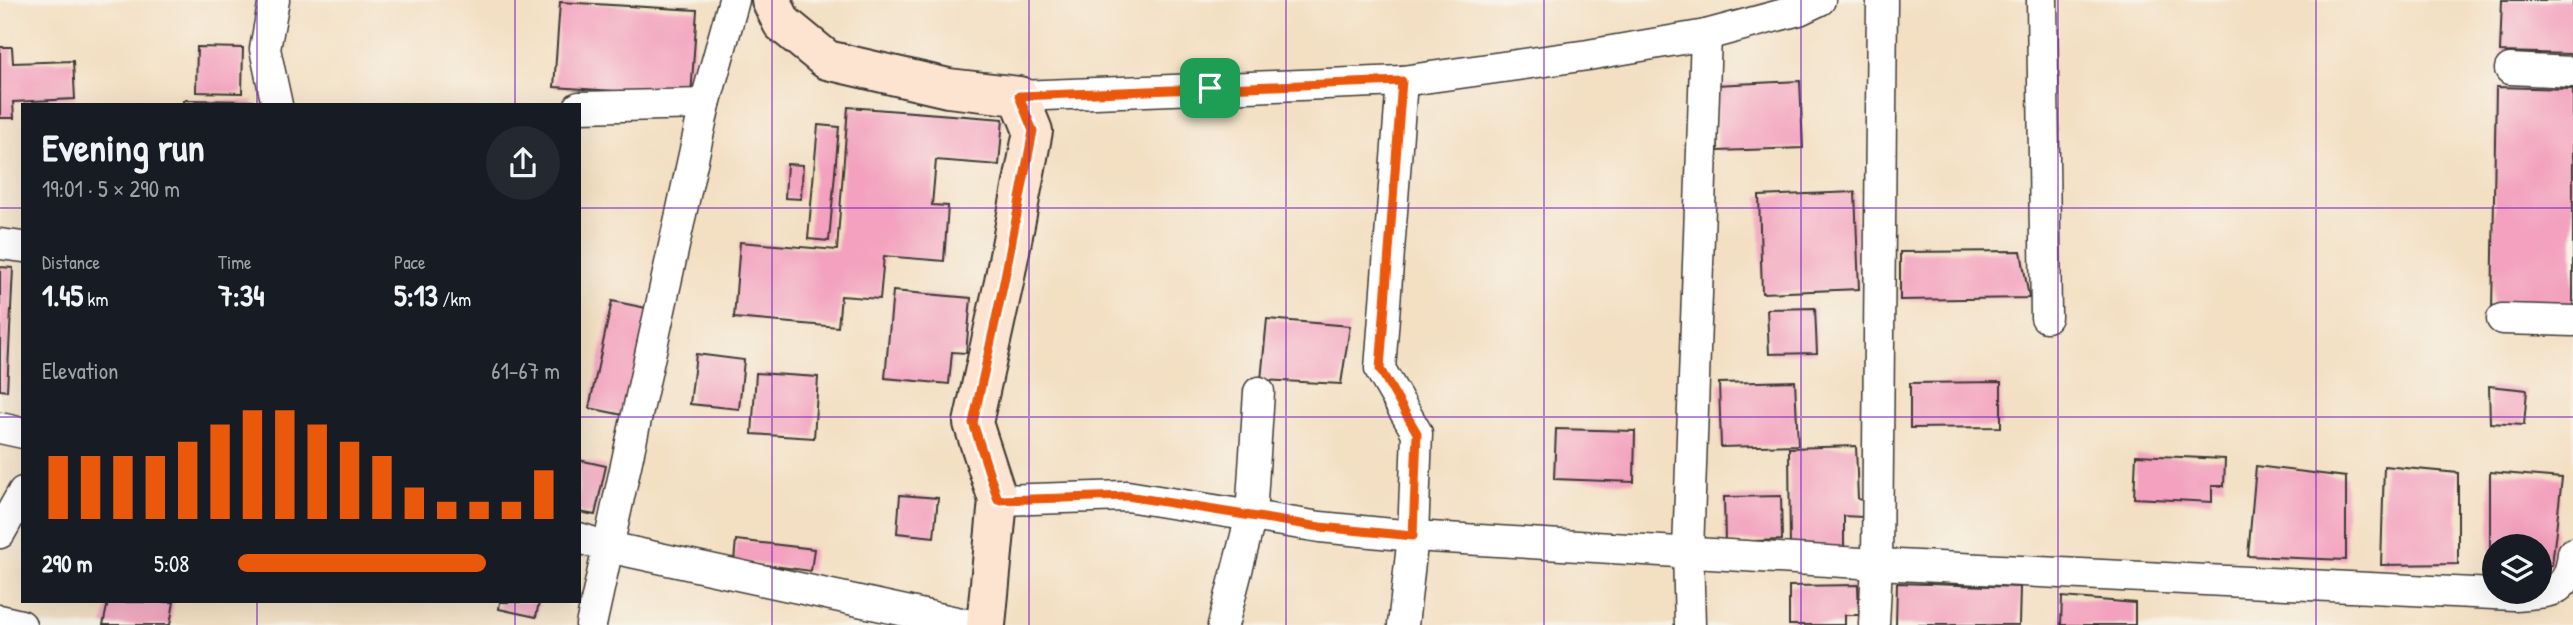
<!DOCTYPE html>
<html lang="en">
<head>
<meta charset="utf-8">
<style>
	:root { --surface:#171b24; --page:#242831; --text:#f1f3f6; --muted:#9ea1a6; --accent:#ea580c }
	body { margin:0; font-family:"Patrick Hand",sans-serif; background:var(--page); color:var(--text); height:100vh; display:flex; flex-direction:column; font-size:26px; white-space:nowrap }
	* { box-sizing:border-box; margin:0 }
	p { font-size:23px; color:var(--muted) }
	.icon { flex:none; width:38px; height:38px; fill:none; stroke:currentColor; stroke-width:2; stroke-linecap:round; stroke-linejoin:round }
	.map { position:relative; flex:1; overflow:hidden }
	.drawer { position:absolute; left:21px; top:103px; width:560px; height:500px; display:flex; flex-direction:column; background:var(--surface); border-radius:0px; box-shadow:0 7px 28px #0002 }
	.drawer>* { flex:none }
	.buttons { position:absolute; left:2482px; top:534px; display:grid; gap:14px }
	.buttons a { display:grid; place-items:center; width:70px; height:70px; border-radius:50%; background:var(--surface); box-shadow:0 7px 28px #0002; font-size:35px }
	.pin { position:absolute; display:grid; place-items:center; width:60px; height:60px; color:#fff; margin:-30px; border-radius:14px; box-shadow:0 4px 10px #0006 }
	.round { display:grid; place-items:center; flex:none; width:74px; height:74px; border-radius:37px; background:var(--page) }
	.summary { display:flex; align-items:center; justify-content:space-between; height:119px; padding:0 21px }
	h1 { font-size:38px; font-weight:800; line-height:52px }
	.figures { display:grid; grid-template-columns:repeat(3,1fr); gap:10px; height:119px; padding:7px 21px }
	.figures div { display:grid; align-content:center }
	.figures b { font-size:30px; font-weight:800 }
	.figures small { font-size:19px; font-weight:400 }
	.figures p { font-size:19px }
	.chart { height:196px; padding:14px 21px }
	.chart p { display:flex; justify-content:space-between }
	.chart svg { width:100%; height:126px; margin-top:7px; stroke:var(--accent); stroke-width:6 }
	ul { padding:0 21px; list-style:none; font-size:23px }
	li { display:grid; grid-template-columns:112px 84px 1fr; align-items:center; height:52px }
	li i { height:18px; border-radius:9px; background:var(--accent) }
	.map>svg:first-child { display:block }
	.building { fill:#f3a1be }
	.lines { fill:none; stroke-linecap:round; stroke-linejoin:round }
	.street-casing { stroke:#3c3935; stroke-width:33 }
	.secondary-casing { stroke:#3c3935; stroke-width:42 }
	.street { stroke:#fff; stroke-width:30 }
	.secondary { stroke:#fde4d0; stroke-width:38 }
	.route-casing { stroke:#fff; stroke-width:14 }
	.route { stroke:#ea580c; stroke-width:9 }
	.grid { fill:none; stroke:#7b2cbf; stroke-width:2; stroke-opacity:0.55 }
</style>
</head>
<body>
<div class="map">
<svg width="2573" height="625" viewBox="0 0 2573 625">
	<rect width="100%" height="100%" fill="#f7f3e8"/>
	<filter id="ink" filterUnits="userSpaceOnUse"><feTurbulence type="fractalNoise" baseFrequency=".0143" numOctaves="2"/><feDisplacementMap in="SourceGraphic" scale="14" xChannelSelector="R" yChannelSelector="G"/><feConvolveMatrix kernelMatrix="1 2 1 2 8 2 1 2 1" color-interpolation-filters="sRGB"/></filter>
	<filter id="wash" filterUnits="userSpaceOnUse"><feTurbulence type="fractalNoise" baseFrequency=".00686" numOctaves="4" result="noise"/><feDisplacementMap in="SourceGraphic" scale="28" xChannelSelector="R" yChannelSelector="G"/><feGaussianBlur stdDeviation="1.57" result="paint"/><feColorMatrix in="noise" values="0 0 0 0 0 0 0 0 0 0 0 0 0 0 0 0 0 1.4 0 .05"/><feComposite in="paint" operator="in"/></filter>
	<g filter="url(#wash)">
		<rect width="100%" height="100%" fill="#f3dfc2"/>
		<g id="blocks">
			<!-- building -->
			<g class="building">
				<polygon points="2502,0 2573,0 2573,54 2500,52"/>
				<polygon points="560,2 697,10 691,96 554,87"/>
				<polygon points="0,47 12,47 13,63 73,61 75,99 13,102 14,118 0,118"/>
				<polygon points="197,47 243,48 242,93 196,92"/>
				<polygon points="1800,81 1803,148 1718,151 1715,85"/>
				<polygon points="2496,87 2573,89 2573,314 2492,311"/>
				<polygon points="184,100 253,101 253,105 184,105"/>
				<polygon points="848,107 1003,119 999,165 936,160 932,205 948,206 944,261 884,256 880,299 841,296 838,327 734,318 740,242 837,250"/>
				<polygon points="818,125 839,127 829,241 808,239"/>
				<polygon points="787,164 803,165 801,199 785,198"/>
				<polygon points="1855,192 1859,289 1762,293 1759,196"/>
				<polygon points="2021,251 2029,298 1900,300 1900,252"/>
				<polygon points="0,267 13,268 7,391 0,390"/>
				<polygon points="893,291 971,298 966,353 952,352 949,384 885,378"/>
				<polygon points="612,301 651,309 628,416 589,408"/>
				<polygon points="1815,308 1817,353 1769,354 1767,309"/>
				<polygon points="1267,319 1350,326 1341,384 1261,380"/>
				<polygon points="696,354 744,360 739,409 690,404"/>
				<polygon points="756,373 818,377 814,438 752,434"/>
				<polygon points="1795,381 1798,445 1721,447 1719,383"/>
				<polygon points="2001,382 2001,427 1910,428 1910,383"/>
				<polygon points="2489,386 2527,390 2524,425 2490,423"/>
				<polygon points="1556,429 1635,431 1634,482 1554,479"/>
				<polygon points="1856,446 1858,499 1862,500 1862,517 1844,516 1844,550 1790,550 1789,448"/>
				<polygon points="2136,455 2225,459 2224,486 2212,486 2212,502 2134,498"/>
				<polygon points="579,460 606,466 595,515 579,512"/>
				<polygon points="2256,466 2346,477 2346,560 2248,556"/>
				<polygon points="2384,466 2458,473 2458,564 2381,565"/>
				<polygon points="2490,472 2562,478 2552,565 2539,566 2539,546 2494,546 2494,566 2490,566"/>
				<polygon points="900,495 938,498 934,537 897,533"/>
				<polygon points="1781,496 1782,540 1725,542 1724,497"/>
				<polygon points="736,540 814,549 811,571 734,561"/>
				<polygon points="1897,583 2020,587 2019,625 1896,625"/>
				<polygon points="1858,585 1859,615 1845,615 1845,625 1789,625 1789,586"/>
				<polygon points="2062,597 2135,603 2135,625 2061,625"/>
				<polygon points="108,602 174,602 170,625 103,625"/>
				<polygon points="500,602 539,602 536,617 499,609"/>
			</g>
		</g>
	</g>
	<g filter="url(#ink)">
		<use href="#blocks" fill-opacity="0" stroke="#3c3935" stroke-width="2"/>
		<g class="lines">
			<defs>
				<g id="street">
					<polyline points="274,0 265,49 277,105"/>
					<polyline points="2042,0 2046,317"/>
					<polyline points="2510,69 2573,72"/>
					<polyline points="1402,81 1380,369 1417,433 1413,536 1403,625"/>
					<polyline points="1019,96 1402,81 1588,55 1706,35 1799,10 1820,0"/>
					<polyline points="579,107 705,104"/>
					<polyline points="0,244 23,247"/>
					<polyline points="2502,319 2573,321"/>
					<polyline points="0,428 23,433"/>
					<path d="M998 500 1127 496 1320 527 1413 536 1877 564 2514 595C2550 592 2569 595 2573 553"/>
					<polyline points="0,533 23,492"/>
					<polyline points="579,538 608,547 970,625"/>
					<polyline points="0,620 21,625"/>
					<polyline points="591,625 705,104 734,0"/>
					<polyline points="1223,625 1251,516 1259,392"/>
					<polyline points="1690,625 1688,551 1706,35"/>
					<polyline points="1874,625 1877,564 1882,0"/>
				</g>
				<polyline id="secondary" points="771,0 782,23 827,60 948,88 1019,96 1033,131 1004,282 973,423 998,500 986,625"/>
			</defs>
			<!-- street casing -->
			<use href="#street" class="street-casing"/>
			<!-- secondary casing -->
			<use href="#secondary" class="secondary-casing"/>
			<!-- street -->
			<use href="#street" class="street"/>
			<!-- secondary -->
			<use href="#secondary" class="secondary"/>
		</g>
	</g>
	<g class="lines" filter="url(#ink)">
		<defs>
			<polygon id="route" points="1402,81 1380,369 1417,433 1413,536 1320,527 1127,496 998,500 973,423 1004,282 1033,131 1019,96"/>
		</defs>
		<!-- route casing -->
		<use href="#route" class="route-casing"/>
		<!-- route -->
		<use href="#route" class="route"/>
	</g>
	<!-- grid -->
	<path class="grid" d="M257 0V105M515 0V105M772 0V625M1029 0V625M1286 0V625M1544 0V625M1801 0V625M2058 0V625M2316 0V625M0 208H23M579 208H2573M0 417H23M579 417H2573M257 602V625M515 602V625"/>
</svg>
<div class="buttons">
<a><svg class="icon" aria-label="layers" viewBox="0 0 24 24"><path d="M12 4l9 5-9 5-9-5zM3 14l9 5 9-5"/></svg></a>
</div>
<div class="pin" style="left:1210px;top:88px;background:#1e9e55"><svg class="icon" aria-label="arrive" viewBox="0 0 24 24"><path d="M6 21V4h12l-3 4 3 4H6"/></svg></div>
<section class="drawer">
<div class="summary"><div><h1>Evening run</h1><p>19:01 · 5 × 290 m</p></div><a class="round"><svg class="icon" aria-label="share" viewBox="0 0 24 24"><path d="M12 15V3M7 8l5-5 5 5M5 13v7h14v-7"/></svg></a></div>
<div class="figures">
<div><p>Distance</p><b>1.45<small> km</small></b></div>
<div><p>Time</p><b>7:34</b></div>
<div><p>Pace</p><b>5:13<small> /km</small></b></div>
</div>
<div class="chart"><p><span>Elevation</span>61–67 m</p>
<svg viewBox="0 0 160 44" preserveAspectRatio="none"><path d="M5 44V22M15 44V22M25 44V22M35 44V22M45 44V17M55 44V11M65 44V6M75 44V6M85 44V11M95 44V17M105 44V22M115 44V33M125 44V38M135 44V38M145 44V38M155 44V27"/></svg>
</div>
<ul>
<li><b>290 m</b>5:08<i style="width:77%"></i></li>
</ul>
</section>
</div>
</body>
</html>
